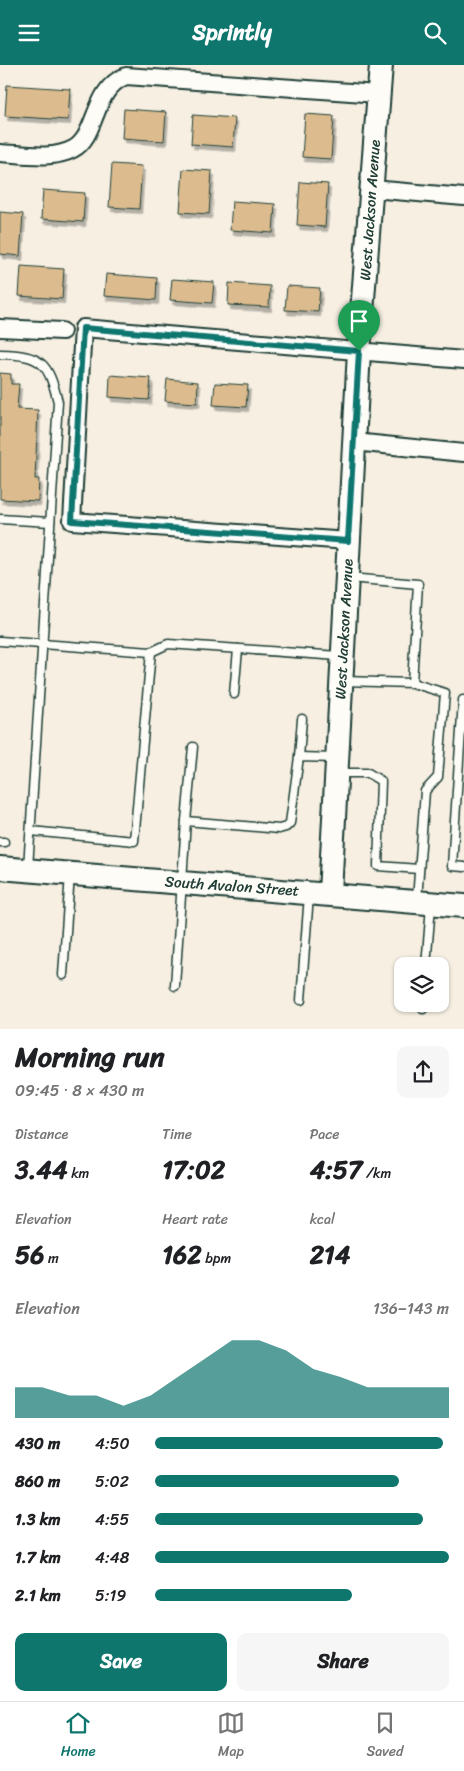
<!DOCTYPE html>
<html lang="en">
<head>
<meta charset="utf-8">
<style>
	:root { --surface:#fff; --page:#f6f6f6; --text:#202124; --muted:#757577; --line:#e0e0e0; --accent:#0f766e }
	body { margin:0; font-family:Sriracha,sans-serif; background:var(--page); color:var(--text); height:100vh; display:flex; flex-direction:column; font-size:19px; white-space:nowrap }
	* { box-sizing:border-box; margin:0 }
	p { font-size:16px; color:var(--muted) }
	.icon { flex:none; width:28px; height:28px; fill:none; stroke:currentColor; stroke-width:2; stroke-linecap:round; stroke-linejoin:round }
	.map { position:relative; height:964px; overflow:hidden }
	.drawer { display:flex; flex-direction:column; background:var(--surface); flex:1 }
	.drawer>* { flex:none }
	.controls { position:absolute; left:394px; top:892px; display:grid; gap:10px }
	.controls a { display:grid; place-items:center; width:55px; height:55px; border-radius:10px; background:var(--surface); box-shadow:0 1px 4px #0004; font-size:25px }
	.pin { position:absolute; display:grid; place-items:center; width:42px; height:42px; color:#fff; margin:-51px -21px; border-radius:50% 50% 50% 0; rotate:-45deg; box-shadow:0 0 5px #0007 }
	.pin .icon { rotate:45deg }
	.round { display:grid; place-items:center; flex:none; width:52px; height:52px; border-radius:10px; background:var(--page) }
	.overview { display:flex; align-items:center; justify-content:space-between; height:85px; padding:0 15px }
	h1 { font-size:28px; font-weight:800; line-height:38px }
	.figures { display:grid; grid-template-columns:repeat(3,1fr); gap:8px; height:85px; padding:5px 15px }
	.figures div { display:grid; align-content:center }
	.figures b { font-size:25px; font-weight:800 }
	.figures small { font-size:14px; font-weight:400 }
	.figures p { font-size:14px }
	.chart { height:140px; padding:10px 15px }
	.chart p { display:flex; justify-content:space-between }
	.chart svg { width:100%; height:90px; margin-top:5px; fill:var(--accent); opacity:.7 }
	.primary-button { display:flex; gap:10px; margin-top:auto; padding:10px 15px }
	.primary-button a { flex:1; height:58px; border-radius:10px; background:var(--accent); color:#fff; font-size:20px; font-weight:800; line-height:58px; text-align:center }
	.primary-button a+a { background:var(--page); color:var(--text) }
	ul { padding:0 15px; list-style:none; font-size:16px }
	li { display:grid; grid-template-columns:80px 60px 1fr; align-items:center; height:38px }
	li i { height:12px; border-radius:6px; background:var(--accent) }
	header { display:flex; justify-content:space-between; align-items:center; height:65px; padding:0 15px; background:var(--accent); color:#fff; font-size:22px; font-weight:800 }
	.tab-bar { display:flex; justify-content:space-around; align-items:center; height:70px; border-top:1px solid var(--line); background:var(--surface); font-size:14px; color:var(--muted) }
	.tab-bar a { display:grid; justify-items:center; gap:2px }
	.tab-bar .on { color:var(--accent) }
	.map>svg:first-child { display:block }
	.building { fill:#dcbc8f; stroke:#1f3d34; filter:url(#shadow) }
	.lines { fill:none; stroke-linecap:round; stroke-linejoin:round }
	.lane-casing { stroke:#1f3d34; stroke-width:11 }
	.street-casing { stroke:#1f3d34; stroke-width:20 }
	.secondary-casing { stroke:#1f3d34; stroke-width:26 }
	.lane { stroke:#fdfcf7; stroke-width:8 }
	.street { stroke:#fdfcf7; stroke-width:16 }
	.secondary { stroke:#fdfcf7; stroke-width:22 }
	.route-casing { stroke:#fff; stroke-width:10 }
	.route { stroke:#0f766e; stroke-width:6 }
	.labels { text-anchor:middle; dominant-baseline:central; stroke-width:4; stroke-linejoin:round; paint-order:stroke }
	.street-label { font-size:15px; fill:#1f3d34; stroke:#fdfcf7 }
</style>
</head>
<body>
<header><svg class="icon" aria-label="menu" viewBox="0 0 24 24"><path d="M4 6h16M4 12h16M4 18h16"/></svg>Sprintly<svg class="icon" aria-label="search" viewBox="0 0 24 24"><circle cx="10" cy="10" r="6"/><path d="M15 15l6 6"/></svg></header>
<div class="map">
<svg width="464" height="964" viewBox="0 0 464 964">
	<defs>
		<filter id="shadow"><feDropShadow dx="2.5" dy="4.5" stdDeviation="0" flood-color="#0004"/></filter>
	</defs>
	<rect width="100%" height="100%" fill="#f6efe2"/>
	<filter id="ink" filterUnits="userSpaceOnUse"><feTurbulence type="fractalNoise" baseFrequency=".02" numOctaves="2"/><feDisplacementMap in="SourceGraphic" scale="10" xChannelSelector="R" yChannelSelector="G"/><feConvolveMatrix kernelMatrix="1 2 1 2 8 2 1 2 1" color-interpolation-filters="sRGB"/></filter>
	<g filter="url(#ink)">
		<!-- building -->
		<g class="building">
			<polygon points="7,20 70,24 68,55 5,51"/>
			<polygon points="124,44 166,47 164,76 122,73"/>
			<polygon points="305,49 334,51 331,94 302,92"/>
			<polygon points="193,50 235,53 233,82 191,79"/>
			<polygon points="112,99 142,101 139,144 109,142"/>
			<polygon points="183,104 212,106 209,149 180,147"/>
			<polygon points="300,117 328,119 325,162 297,160"/>
			<polygon points="43,125 85,128 83,157 41,154"/>
			<polygon points="232,136 275,139 273,168 230,165"/>
			<polygon points="0,147 23,149 20,191 0,189"/>
			<polygon points="21,201 64,204 62,234 19,231"/>
			<polygon points="106,209 157,213 156,235 104,231"/>
			<polygon points="172,214 214,217 212,238 170,235"/>
			<polygon points="229,218 270,221 269,242 228,240"/>
			<polygon points="287,221 320,223 318,247 285,245"/>
			<polygon points="0,308 11,309 11,319 19,319 17,344 38,345 35,414 39,414 38,436 0,434"/>
			<polygon points="110,310 151,313 149,335 109,332"/>
			<polygon points="167,314 198,317 197,338 165,336"/>
			<polygon points="215,318 248,320 246,342 213,340"/>
		</g>
		<g class="lines">
			<defs>
				<g id="lane">
					<path d="M0 289C42 290 48 297 58 337L28 803"/>
					<polyline points="0,454 50,457"/>
					<polyline points="349,513 418,519 412,618 445,628 438,712 425,726 417,835"/>
					<polyline points="0,576 151,587 134,776 31,766"/>
					<polyline points="151,587 168,579 339,591"/>
					<polyline points="343,616 412,618"/>
					<polyline points="234,629 238,584"/>
					<polyline points="463,635 452,801 464,802"/>
					<polyline points="299,692 302,654"/>
					<polyline points="338,708 368,708 381,716 378,801 419,804"/>
					<polyline points="186,756 193,682"/>
					<polyline points="0,777 4,777"/>
					<polyline points="426,901 431,841"/>
					<polyline points="63,910 70,809"/>
					<polyline points="175,921 186,756 279,764 286,762 290,758 299,692 335,693"/>
					<polyline points="301,935 309,830"/>
					<polyline points="423,944 423,939"/>
				</g>
				<g id="street">
					<path d="M0 88C22 89 53 95 73 84 98 71 92 24 126 11L378 29"/>
					<polyline points="372,124 464,132"/>
					<polyline points="0,263 62,266"/>
					<polyline points="354,377 464,388"/>
					<polyline points="348,476 72,456 83,263 464,295"/>
				</g>
				<g id="secondary">
					<polyline points="0,803 464,841"/>
					<polyline points="330,828 359,286 381,0"/>
				</g>
			</defs>
			<!-- lane casing -->
			<use href="#lane" class="lane-casing"/>
			<!-- street casing -->
			<use href="#street" class="street-casing"/>
			<!-- secondary casing -->
			<use href="#secondary" class="secondary-casing"/>
			<!-- lane -->
			<use href="#lane" class="lane"/>
			<!-- street -->
			<use href="#street" class="street"/>
			<!-- secondary -->
			<use href="#secondary" class="secondary"/>
		</g>
	</g>
	<g class="lines" filter="url(#ink)">
		<defs>
			<polygon id="route" points="83,263 359,286 348,476 72,456"/>
		</defs>
		<!-- route casing -->
		<use href="#route" class="route-casing"/>
		<!-- route -->
		<use href="#route" class="route"/>
	</g>
	<g class="labels">
		<!-- street labels -->
		<g class="street-label">
			<text transform="translate(370 145) rotate(-86)">West Jackson Avenue</text>
			<text transform="translate(344 564) rotate(-87)">West Jackson Avenue</text>
			<text transform="translate(232 821) rotate(4)">South Avalon Street</text>
		</g>
	</g>
</svg>
<div class="controls">
<a><svg class="icon" aria-label="layers" viewBox="0 0 24 24"><path d="M12 4l9 5-9 5-9-5zM3 14l9 5 9-5"/></svg></a>
</div>
<div class="pin" style="left:359px;top:286px;background:#1e9e55"><svg class="icon" aria-label="arrive" viewBox="0 0 24 24"><path d="M6 21V4h12l-3 4 3 4H6"/></svg></div>
</div>
<section class="drawer">
<div class="overview"><div><h1>Morning run</h1><p>09:45 · 8 × 430 m</p></div><a class="round"><svg class="icon" aria-label="share" viewBox="0 0 24 24"><path d="M12 15V3M7 8l5-5 5 5M5 13v7h14v-7"/></svg></a></div>
<div class="figures">
<div><p>Distance</p><b>3.44<small> km</small></b></div>
<div><p>Time</p><b>17:02</b></div>
<div><p>Pace</p><b>4:57<small> /km</small></b></div>
</div>
<div class="figures">
<div><p>Elevation</p><b>56<small> m</small></b></div>
<div><p>Heart rate</p><b>162<small> bpm</small></b></div>
<div><p>kcal</p><b>214</b></div>
</div>
<div class="chart"><p><span>Elevation</span>136–143 m</p>
<svg viewBox="0 0 160 44" preserveAspectRatio="none"><path d="M0 44V29L10 29L20 33L30 33L40 38L50 33L60 24L70 15L80 6L90 6L100 11L110 20L120 24L130 29L140 29L150 29L160 29V44z"/></svg>
</div>
<ul>
<li><b>430 m</b>4:50<i style="width:98%"></i></li>
<li><b>860 m</b>5:02<i style="width:83%"></i></li>
<li><b>1.3 km</b>4:55<i style="width:91%"></i></li>
<li><b>1.7 km</b>4:48<i style="width:100%"></i></li>
<li><b>2.1 km</b>5:19<i style="width:67%"></i></li>
</ul>
<div class="primary-button"><a>Save</a><a>Share</a></div>
</section>
<nav class="tab-bar">
<a class="on"><svg class="icon" aria-label="home" viewBox="0 0 24 24"><path d="M3 11l9-7 9 7M6 9v11h12V9"/></svg>Home</a>
<a><svg class="icon" aria-label="map" viewBox="0 0 24 24"><path d="M3 6l6-2 6 2 6-2v14l-6 2-6-2-6 2zM9 4v14M15 6v14"/></svg>Map</a>
<a><svg class="icon" aria-label="saved" viewBox="0 0 24 24"><path d="M7 4h10v16l-5-4-5 4z"/></svg>Saved</a>
</nav>
</body>
</html>
